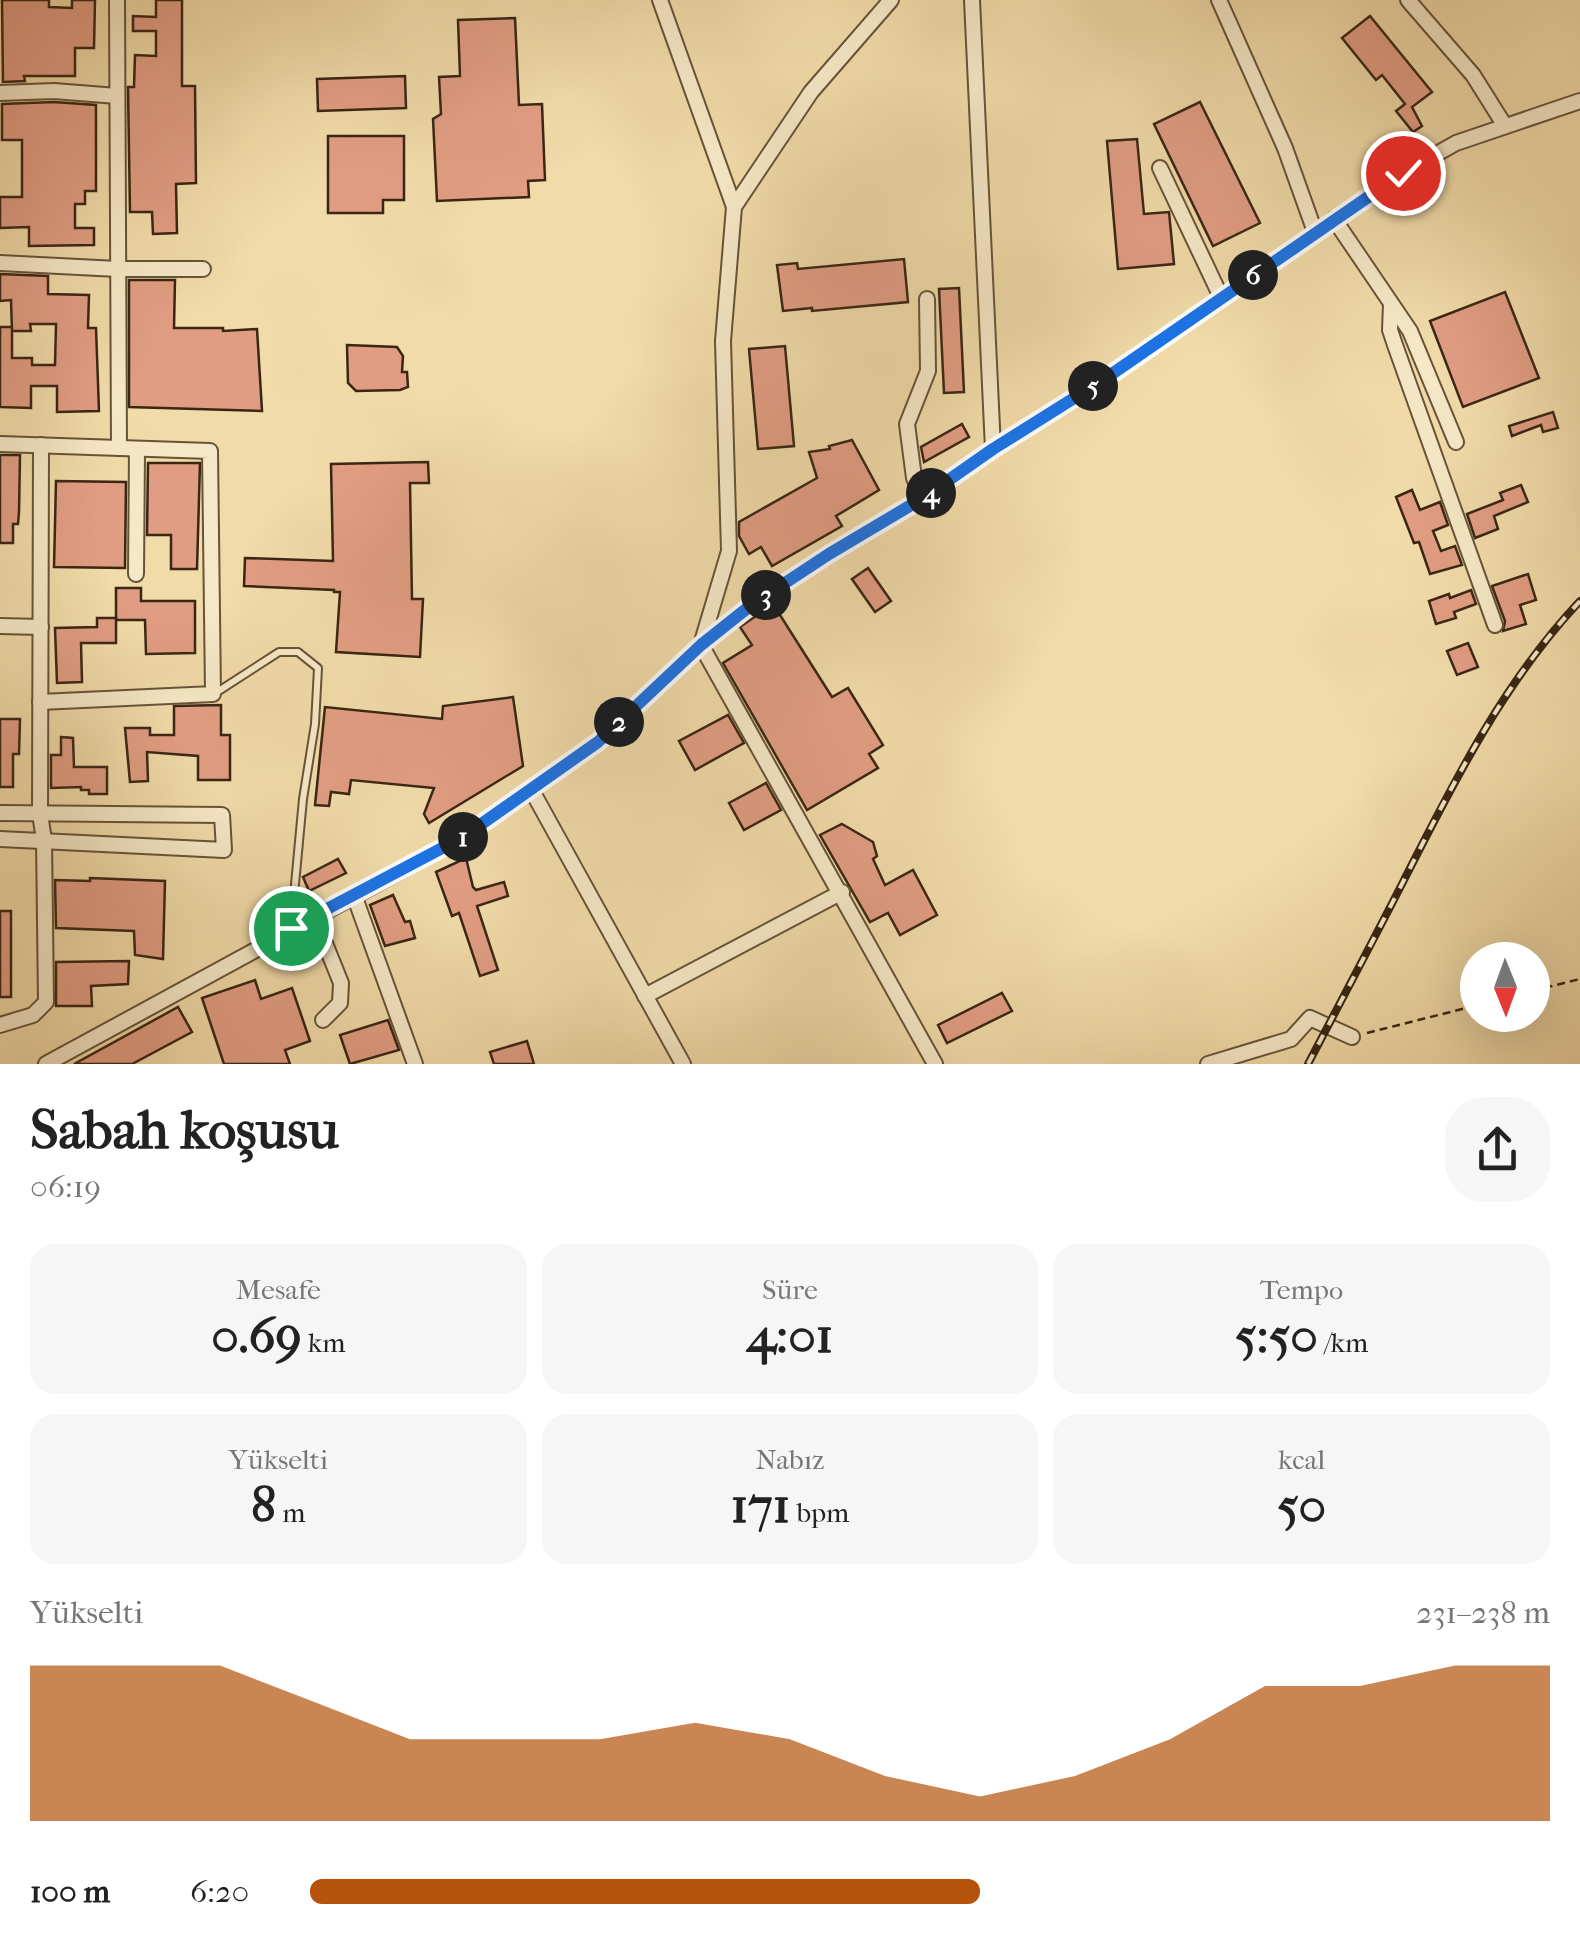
<!DOCTYPE html>
<html lang="tr">
<head>
<meta charset="utf-8">
<style>
	:root { --surface:#fff; --page:#f6f6f6; --text:#222; --muted:#767676; --accent:#b45309 }
	body { margin:0; font-family:"IM FELL French Canon",serif; background:var(--page); color:var(--text); height:100vh; display:flex; flex-direction:column; font-size:38px; white-space:nowrap }
	* { box-sizing:border-box; margin:0 }
	p { font-size:32px; color:var(--muted) }
	.icon { flex:none; width:55px; height:55px; fill:none; stroke:currentColor; stroke-width:2; stroke-linecap:round; stroke-linejoin:round }
	.map { position:relative; height:1064px; overflow:hidden }
	.panel { display:flex; flex-direction:column; background:var(--surface); flex:1 }
	.panel>* { flex:none }
	.needle { width:65px; rotate:179deg }
	.controls { position:absolute; left:1460px; top:942px; display:grid; gap:20px }
	.controls a { display:grid; place-items:center; width:90px; height:90px; border-radius:50%; background:var(--surface); box-shadow:0 10px 40px #0002; font-size:50px }
	.pin { position:absolute; display:grid; place-items:center; width:85px; height:85px; color:#fff; margin:-42px; border:5px solid #fff; border-radius:50%; box-shadow:0 2px 10px #0007 }
	.km { position:absolute; width:50px; height:50px; margin:-25px; border-radius:50%; background:#222; color:#fff; font-size:28px; line-height:50px; text-align:center }
	.round { display:grid; place-items:center; flex:none; width:105px; height:105px; border-radius:40px; background:var(--page) }
	.summary { display:flex; align-items:center; justify-content:space-between; height:170px; padding:0 30px }
	h1 { font-size:55px; font-weight:700; line-height:75px }
	.metrics { display:grid; grid-template-columns:repeat(3,1fr); gap:15px; height:170px; padding:10px 30px }
	.metrics div { display:grid; align-content:center; border-radius:25px; background:var(--page); text-align:center }
	.metrics b { font-size:50px; font-weight:700 }
	.metrics small { font-size:28px; font-weight:400 }
	.metrics p { font-size:28px }
	.chart { height:280px; padding:20px 30px }
	.chart p { display:flex; justify-content:space-between }
	.chart svg { width:100%; height:180px; margin-top:10px; fill:var(--accent); opacity:.7 }
	ul { padding:0 30px; list-style:none; font-size:32px }
	li { display:grid; grid-template-columns:160px 120px 1fr; align-items:center; height:75px }
	li i { height:25px; border-radius:12px; background:var(--accent) }
	.map>svg:first-child { display:block }
	.building { fill:#e19d83; stroke:#392613; stroke-width:2.5 }
	.lines { fill:none; stroke-linecap:round; stroke-linejoin:round }
	.service-casing { stroke:#675338; stroke-width:10 }
	.minor-casing { stroke:#675338; stroke-width:18 }
	.path { stroke:#392613; stroke-width:2.5; stroke-dasharray:8 5; stroke-linecap:butt }
	.service { stroke:#f6e8c7; stroke-width:6 }
	.minor { stroke:#f6e8c7; stroke-width:14 }
	.rail-casing { stroke:#392613; stroke-width:8 }
	.rail { stroke:#f6e8c7; stroke-width:4; stroke-dasharray:11; stroke-linecap:butt }
	.route-casing { stroke:#fff; stroke-width:20 }
	.route { stroke:#1a73e8; stroke-width:12 }
</style>
</head>
<body>
<div class="map">
<svg width="1580" height="1064" viewBox="0 0 1580 1064">
	<rect width="100%" height="100%" fill="#f1dba9"/>
	<filter id="stains"><feTurbulence type="fractalNoise" baseFrequency=".002" numOctaves="4"/><feColorMatrix values="0 0 0 0 .2 0 0 0 0 .09 0 0 0 0 .02 0 0 0 .5 -.17"/></filter>
	<radialGradient id="worn" r=".72"><stop offset=".6" stop-color="#630" stop-opacity="0"/><stop offset="1" stop-color="#630" stop-opacity=".3"/></radialGradient>
	<!-- building -->
	<g class="building">
		<polygon points="2,0 49,0 49,7 72,8 72,0 95,0 94,48 75,48 75,76 24,76 25,81 3,82"/>
		<polygon points="156,0 182,0 182,86 195,86 196,183 176,184 177,233 153,234 152,212 130,212 128,87 134,87 135,55 156,56 156,31 133,31 133,16 156,17"/>
		<polygon points="1370,16 1432,92 1412,107 1422,126 1413,132 1396,111 1405,104 1382,75 1376,80 1342,38"/>
		<polygon points="515,18 519,105 542,104 545,180 528,181 529,197 437,201 433,119 441,114 439,77 460,76 458,20"/>
		<polygon points="405,76 406,108 318,111 317,79"/>
		<polygon points="54,102 96,105 96,191 85,191 85,204 75,204 75,228 94,228 94,245 29,246 29,227 0,228 0,197 22,197 22,140 2,140 2,104"/>
		<polygon points="1200,102 1260,223 1213,246 1154,124"/>
		<polygon points="328,136 404,136 404,200 383,200 383,213 328,213"/>
		<polygon points="1137,139 1144,214 1169,212 1174,264 1118,269 1107,141"/>
		<polygon points="904,259 908,302 812,311 812,308 783,311 777,265 797,263 798,269"/>
		<polygon points="0,274 48,276 48,294 89,295 88,328 96,328 99,411 57,412 57,386 31,386 31,408 0,407 0,327 12,327 12,358 32,358 32,365 55,365 56,324 30,324 31,331 12,331 11,300 0,301"/>
		<polygon points="129,280 175,280 174,328 223,328 223,331 257,329 262,411 129,407"/>
		<polygon points="959,288 964,392 944,393 939,289"/>
		<polygon points="1505,292 1539,378 1463,407 1430,321"/>
		<polygon points="347,345 397,347 403,356 402,372 407,372 408,387 400,390 356,391 348,383"/>
		<polygon points="785,346 794,446 758,449 749,349"/>
		<polygon points="1553,412 1558,428 1543,432 1541,425 1512,436 1509,426"/>
		<polygon points="962,424 969,437 924,462 921,447"/>
		<polygon points="852,440 879,490 836,516 842,526 772,566 761,547 749,554 739,536 739,522 817,478 809,452 830,449 829,446"/>
		<polygon points="0,455 20,455 19,512 18,524 13,524 13,543 0,543"/>
		<polygon points="428,462 429,483 410,483 412,599 423,599 420,657 336,652 340,592 334,592 334,590 244,586 245,558 333,561 331,464"/>
		<polygon points="148,463 200,463 197,569 171,569 171,535 147,535"/>
		<polygon points="56,481 126,482 125,568 54,567"/>
		<polygon points="1521,485 1528,502 1494,516 1498,529 1475,538 1467,514 1503,500 1500,493"/>
		<polygon points="1412,490 1420,510 1440,502 1448,525 1433,531 1441,551 1455,546 1462,565 1430,574 1419,542 1414,543 1396,497"/>
		<polygon points="868,568 891,601 875,612 852,579"/>
		<polygon points="1528,574 1536,600 1520,605 1526,624 1503,631 1505,621 1492,586"/>
		<polygon points="116,588 141,588 141,601 195,601 195,653 146,654 145,620 116,620"/>
		<polygon points="1471,590 1476,604 1454,612 1456,618 1436,624 1429,601 1449,594 1450,598"/>
		<polygon points="773,604 832,697 848,688 883,745 869,754 878,768 807,810 723,663 752,645 740,627"/>
		<polygon points="97,618 116,618 116,643 81,643 82,682 57,683 55,628 97,627"/>
		<polygon points="1468,643 1478,667 1457,675 1447,651"/>
		<polygon points="513,697 523,766 429,823 424,814 434,788 351,780 349,794 331,792 329,806 315,805 325,707 442,719 443,706"/>
		<polygon points="221,705 221,735 230,735 230,780 198,780 198,756 147,752 148,781 130,782 125,728 150,728 150,735 174,735 174,706"/>
		<polygon points="728,715 744,743 695,770 679,741"/>
		<polygon points="0,719 20,719 19,754 13,754 13,787 0,787"/>
		<polygon points="61,737 73,738 74,767 107,767 107,794 89,794 89,790 81,790 81,787 51,788 51,755 61,755"/>
		<polygon points="766,783 781,810 744,830 729,803"/>
		<polygon points="842,824 873,842 877,856 873,859 885,885 913,870 937,915 900,935 888,913 870,922 820,835"/>
		<polygon points="466,858 473,887 476,890 504,882 508,896 477,906 498,970 480,976 459,913 452,916 436,872"/>
		<polygon points="338,859 346,873 309,891 303,877"/>
		<polygon points="90,878 165,881 163,959 135,955 134,931 56,928 55,880 90,881"/>
		<polygon points="393,895 405,922 410,921 415,938 385,946 370,905"/>
		<rect x="0" y="911" width="11" height="86"/>
		<polygon points="129,961 128,984 91,986 92,1006 56,1006 56,962"/>
		<polygon points="255,980 261,999 292,988 310,1041 285,1050 290,1064 224,1064 202,998"/>
		<polygon points="1002,993 1012,1011 947,1043 938,1025"/>
		<polygon points="178,1007 192,1032 132,1064 74,1064"/>
		<polygon points="388,1020 399,1050 350,1064 340,1035"/>
		<polygon points="527,1041 534,1064 494,1064 490,1052"/>
	</g>
	<g class="lines">
		<defs>
			<polyline id="service" points="214,694 279,652 298,652 318,668 315,724 303,799 291,927"/>
			<g id="minor">
				<polyline points="117,0 119,448"/>
				<polyline points="660,0 734,207"/>
				<polyline points="891,0 811,92 734,207 723,341 729,551 701,645 935,1064"/>
				<polyline points="972,0 993,449"/>
				<polyline points="1219,0 1285,148 1315,232"/>
				<polyline points="1408,0 1473,75 1505,126"/>
				<polyline points="0,93 54,91 117,96"/>
				<polyline points="1160,168 1221,297"/>
				<polyline points="1334,219 1410,331 1456,442"/>
				<polyline points="0,263 118,269 203,269"/>
				<polyline points="1391,304 1390,330 1395,345 1495,625"/>
				<polyline points="0,444 210,451 213,694 40,702"/>
				<polyline points="923,498 914,478 907,424 928,371 927,299"/>
				<polyline points="136,574 137,449"/>
				<polyline points="0,626 41,627"/>
				<polyline points="531,789 683,1064"/>
				<polyline points="0,813 222,815 224,850 0,839"/>
				<polyline points="354,895 415,1064"/>
				<polyline points="314,916 341,983 340,1003 323,1020"/>
				<polyline points="645,996 842,892"/>
				<polyline points="0,1025 33,1015 46,1002 44,840 40,814 41,445"/>
				<polyline points="46,1064 463,837 597,742 701,645 750,606 829,553 923,498 993,449 1105,378 1403,173 1456,143 1580,101"/>
				<polyline points="1208,1064 1291,1039 1310,1018 1352,1037"/>
			</g>
		</defs>
		<!-- service casing -->
		<use href="#service" class="service-casing"/>
		<!-- minor casing -->
		<use href="#minor" class="minor-casing"/>
		<!-- path -->
		<g class="path">
			<polyline points="1532,991 1580,979"/>
			<polyline points="1367,1033 1478,1005"/>
		</g>
		<!-- service -->
		<use href="#service" class="service"/>
		<!-- minor -->
		<use href="#minor" class="minor"/>
		<defs>
			<path id="rail" d="M1308 1064C1340 1003 1373 941 1404 880 1455 780 1503 683 1580 601"/>
		</defs>
		<!-- rail casing -->
		<use href="#rail" class="rail-casing"/>
		<!-- rail -->
		<use href="#rail" class="rail"/>
	</g>
	<g class="lines">
		<defs>
			<polyline id="route" points="291,928 463,837 598,742 701,645 750,606 829,554 923,498 993,449 1106,378 1403,173"/>
		</defs>
		<!-- route casing -->
		<use href="#route" class="route-casing"/>
		<!-- route -->
		<use href="#route" class="route"/>
	</g>
	<rect width="100%" height="100%" filter="url(#stains)"/>
	<rect width="100%" height="100%" fill="url(#worn)"/>
</svg>
<div class="controls">
<a><svg class="needle" viewBox="-14 -14 28 28"><path d="M0-13l5 13h-10z" fill="#e53935"/><path d="M0 13l5-13h-10z" fill="#767676"/></svg></a>
</div>
<div class="pin" style="left:291px;top:928px;background:#1e9e55"><svg class="icon" aria-label="arrive" viewBox="0 0 24 24"><path d="M6 21V4h12l-3 4 3 4H6"/></svg></div>
<div class="pin" style="left:1403px;top:173px;background:#d93025"><svg class="icon" aria-label="check" viewBox="0 0 24 24"><path d="M5 12l5 5 9-10"/></svg></div>
<b class="km" style="left:463px;top:837px">1</b>
<b class="km" style="left:619px;top:722px">2</b>
<b class="km" style="left:766px;top:595px">3</b>
<b class="km" style="left:931px;top:493px">4</b>
<b class="km" style="left:1093px;top:386px">5</b>
<b class="km" style="left:1253px;top:275px">6</b>
</div>
<section class="panel">
<div class="summary"><div><h1>Sabah koşusu</h1><p>06:19</p></div><a class="round"><svg class="icon" aria-label="share" viewBox="0 0 24 24"><path d="M12 15V3M7 8l5-5 5 5M5 13v7h14v-7"/></svg></a></div>
<div class="metrics">
<div><p>Mesafe</p><b>0.69<small> km</small></b></div>
<div><p>Süre</p><b>4:01</b></div>
<div><p>Tempo</p><b>5:50<small> /km</small></b></div>
</div>
<div class="metrics">
<div><p>Yükselti</p><b>8<small> m</small></b></div>
<div><p>Nabız</p><b>171<small> bpm</small></b></div>
<div><p>kcal</p><b>50</b></div>
</div>
<div class="chart"><p><span>Yükselti</span>231–238 m</p>
<svg viewBox="0 0 160 44" preserveAspectRatio="none"><path d="M0 44V6L10 6L20 6L30 15L40 24L50 24L60 24L70 20L80 24L90 33L100 38L110 33L120 24L130 11L140 11L150 6L160 6V44z"/></svg>
</div>
<ul>
<li><b>100 m</b>6:20<i style="width:54%"></i></li>
</ul>
</section>
</body>
</html>
